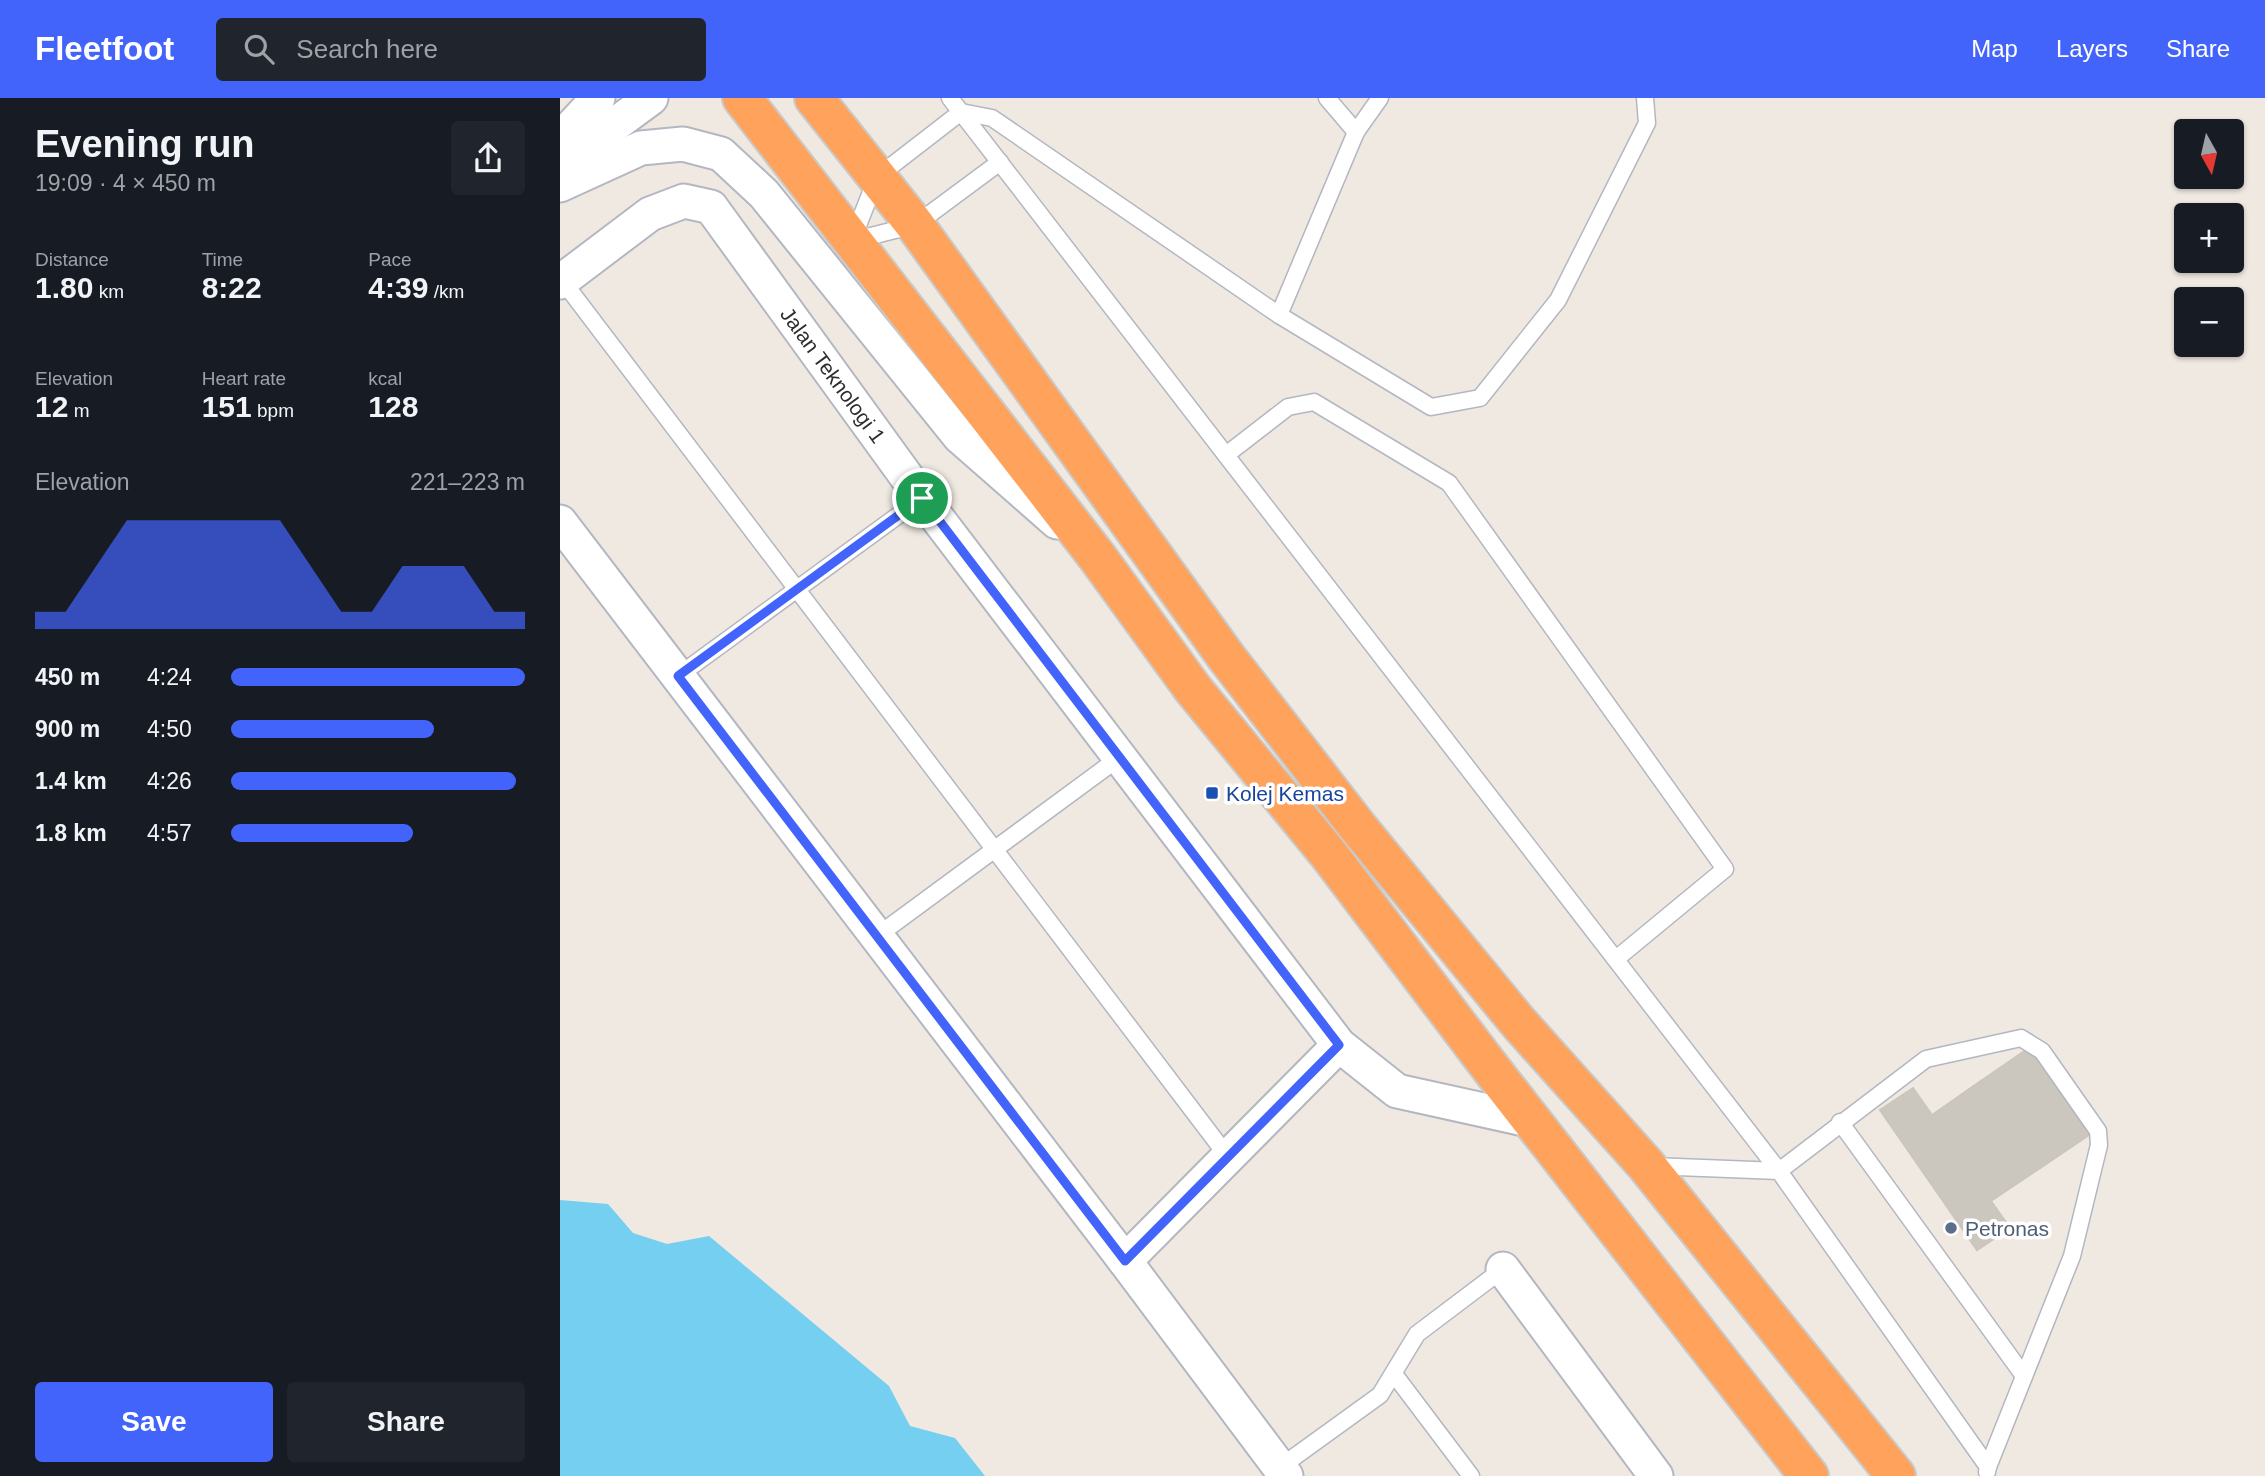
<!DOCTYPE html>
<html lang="en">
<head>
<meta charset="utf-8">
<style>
	:root { --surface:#171b24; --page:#20242c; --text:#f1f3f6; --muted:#9ea1a6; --accent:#4264fb }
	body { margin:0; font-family:Helvetica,sans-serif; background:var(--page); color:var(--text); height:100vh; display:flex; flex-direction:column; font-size:26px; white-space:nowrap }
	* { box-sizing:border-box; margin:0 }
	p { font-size:23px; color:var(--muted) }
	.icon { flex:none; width:38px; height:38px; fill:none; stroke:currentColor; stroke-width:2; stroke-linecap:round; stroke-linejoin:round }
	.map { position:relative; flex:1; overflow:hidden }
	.side { display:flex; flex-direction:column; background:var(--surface); width:560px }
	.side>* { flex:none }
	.needle { width:46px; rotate:172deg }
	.fabs { position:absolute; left:1614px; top:21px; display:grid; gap:14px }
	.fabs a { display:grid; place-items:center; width:70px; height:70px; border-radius:7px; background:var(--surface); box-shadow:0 2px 5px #0004; font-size:35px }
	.pin { position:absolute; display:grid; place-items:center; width:60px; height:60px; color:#fff; margin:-30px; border:4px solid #fff; border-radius:50%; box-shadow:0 2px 7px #0007 }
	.round { display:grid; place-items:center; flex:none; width:74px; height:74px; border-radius:7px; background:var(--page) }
	.summary { display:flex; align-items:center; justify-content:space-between; height:119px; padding:0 35px }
	h1 { font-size:38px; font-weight:700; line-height:52px }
	.figures { display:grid; grid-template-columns:repeat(3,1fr); gap:10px; height:119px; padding:7px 35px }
	.figures div { display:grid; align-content:center }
	.figures b { font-size:30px; font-weight:700 }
	.figures small { font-size:19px; font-weight:400 }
	.figures p { font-size:19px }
	.chart { height:196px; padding:14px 35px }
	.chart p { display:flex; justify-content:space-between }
	.chart svg { width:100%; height:126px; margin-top:7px; fill:var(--accent); opacity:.7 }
	.primary-button { display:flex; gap:14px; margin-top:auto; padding:14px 35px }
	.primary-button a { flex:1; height:80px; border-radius:7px; background:var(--accent); color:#fff; font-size:28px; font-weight:700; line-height:80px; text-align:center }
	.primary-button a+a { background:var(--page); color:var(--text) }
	ul { padding:0 35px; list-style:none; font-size:23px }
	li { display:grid; grid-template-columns:112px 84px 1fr; align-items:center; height:52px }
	li i { height:18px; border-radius:9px; background:var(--accent) }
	header { display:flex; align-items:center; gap:42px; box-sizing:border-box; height:98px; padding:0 35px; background:var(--accent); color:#fff }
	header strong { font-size:33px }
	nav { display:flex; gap:38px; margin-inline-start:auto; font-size:24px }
	.search { width:490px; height:63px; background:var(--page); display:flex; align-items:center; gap:18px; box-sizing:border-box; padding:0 24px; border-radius:7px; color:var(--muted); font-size:26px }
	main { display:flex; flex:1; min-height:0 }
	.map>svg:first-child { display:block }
	.water { fill:#75cff0 }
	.building { fill:#cbc7bf; stroke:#cbc5ba; stroke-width:2 }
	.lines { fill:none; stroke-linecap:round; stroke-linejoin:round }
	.lane-casing { stroke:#b4b7c1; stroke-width:19 }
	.street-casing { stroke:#b4b7c1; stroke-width:37 }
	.highway-casing { stroke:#c9c9c9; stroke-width:42 }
	.lane { stroke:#fff; stroke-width:16 }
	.street { stroke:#fff; stroke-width:33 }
	.highway { stroke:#ffa35c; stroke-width:38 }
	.route-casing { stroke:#fff; stroke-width:14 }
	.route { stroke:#4264fb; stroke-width:9 }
	.transit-dot { fill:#1a4fb4; stroke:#fff; stroke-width:2.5 }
	.service-dot { fill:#5c6f8a; stroke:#fff; stroke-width:2.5 }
	.labels { text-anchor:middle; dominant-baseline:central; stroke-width:7; stroke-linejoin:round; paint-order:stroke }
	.street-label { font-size:21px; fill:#2e2e2e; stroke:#fff }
	.transit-label { font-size:21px; fill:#164399; stroke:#fff; text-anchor:start }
	.service-label { font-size:21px; fill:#4e5e75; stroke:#fff; text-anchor:start }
</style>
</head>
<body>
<header>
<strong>Fleetfoot</strong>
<div class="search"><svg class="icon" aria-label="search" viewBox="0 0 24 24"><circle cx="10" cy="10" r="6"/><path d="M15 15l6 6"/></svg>Search here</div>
<nav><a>Map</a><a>Layers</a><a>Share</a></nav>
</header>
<main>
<section class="side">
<div class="summary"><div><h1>Evening run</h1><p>19:09 · 4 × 450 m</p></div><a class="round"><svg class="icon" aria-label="share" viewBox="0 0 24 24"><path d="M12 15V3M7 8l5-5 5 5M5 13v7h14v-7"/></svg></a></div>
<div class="figures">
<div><p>Distance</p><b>1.80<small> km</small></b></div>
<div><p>Time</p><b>8:22</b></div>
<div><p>Pace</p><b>4:39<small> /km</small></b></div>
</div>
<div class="figures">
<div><p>Elevation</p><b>12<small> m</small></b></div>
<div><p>Heart rate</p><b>151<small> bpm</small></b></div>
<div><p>kcal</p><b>128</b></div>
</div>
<div class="chart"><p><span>Elevation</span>221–223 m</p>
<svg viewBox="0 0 160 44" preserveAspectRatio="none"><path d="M0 44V38L10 38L20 22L30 6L40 6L50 6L60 6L70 6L80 6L90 22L100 38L110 38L120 22L130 22L140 22L150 38L160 38V44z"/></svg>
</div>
<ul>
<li><b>450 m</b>4:24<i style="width:100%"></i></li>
<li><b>900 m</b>4:50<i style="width:69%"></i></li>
<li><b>1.4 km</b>4:26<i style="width:97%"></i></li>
<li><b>1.8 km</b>4:57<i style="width:62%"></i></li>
</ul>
<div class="primary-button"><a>Save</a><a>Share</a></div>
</section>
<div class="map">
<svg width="1705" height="1378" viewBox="0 0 1705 1378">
	<rect width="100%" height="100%" fill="#efe9e1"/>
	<!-- water -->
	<polygon class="water" points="0,1102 48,1106 73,1135 107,1146 149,1138 329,1288 350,1328 395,1340 425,1378 0,1378"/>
	<!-- building -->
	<g class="building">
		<polygon points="1469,950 1529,1037 1480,1070 1421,983"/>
		<polygon points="1421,983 1480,1070 1431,1103 1450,1130 1417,1152 1320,1012 1353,990 1372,1017"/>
	</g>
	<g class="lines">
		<defs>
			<g id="lane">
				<polyline points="390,0 1219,1073 1366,961 1461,940 1482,953 1538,1033 1539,1047 1512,1158 1428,1369"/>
				<polyline points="767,0 796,34"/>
				<polyline points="293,140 317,79 401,14 432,20 719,217 871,309 920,300 998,202 1087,25 1085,0"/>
				<polyline points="295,142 355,127 440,64"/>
				<polyline points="2,182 668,1059"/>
				<polyline points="719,217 796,34 820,0"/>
				<polyline points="666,357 728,309 754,304 889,385 1165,771 1056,861"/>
				<polyline points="118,578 362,400"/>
				<polyline points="317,838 560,659"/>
				<polyline points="1280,1024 1464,1278"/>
				<polyline points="1092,1068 1219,1073 1428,1369 1427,1374"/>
				<polyline points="834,1276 911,1378"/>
				<polyline points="719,1370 820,1297 857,1236 943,1171"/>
			</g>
			<g id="street">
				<polyline points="0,41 38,0"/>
				<polyline points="0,67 91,0"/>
				<polyline points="0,87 81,50 123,46 161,56 204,96 399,338 497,424"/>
				<polyline points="0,184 90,116 124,103 151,109 362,400 779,947 837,993 973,1023"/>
				<polyline points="0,424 565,1163 726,1378"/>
				<polyline points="565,1163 779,947"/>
				<polyline points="943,1171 1096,1378"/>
			</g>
			<g id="highway">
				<polyline points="182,0 538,460 633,591 770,758 926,964 1249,1378"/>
				<polyline points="254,0 355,127 667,560 797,728 958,924 1086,1067 1336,1378"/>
			</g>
		</defs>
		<!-- lane casing -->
		<use href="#lane" class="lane-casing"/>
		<!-- street casing -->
		<use href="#street" class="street-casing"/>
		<!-- highway casing -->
		<use href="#highway" class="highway-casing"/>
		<!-- lane -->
		<use href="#lane" class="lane"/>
		<!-- street -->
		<use href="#street" class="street"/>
		<!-- highway -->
		<use href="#highway" class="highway"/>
	</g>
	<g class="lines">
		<defs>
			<polygon id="route" points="362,400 779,947 565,1163 118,578"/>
		</defs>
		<!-- route casing -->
		<use href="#route" class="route-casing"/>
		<!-- route -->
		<use href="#route" class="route"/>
	</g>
	<!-- markers -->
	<rect class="transit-dot" x="645" y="688" width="14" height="14" rx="3.5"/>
	<circle class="service-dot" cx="1391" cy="1130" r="7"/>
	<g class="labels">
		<!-- street labels -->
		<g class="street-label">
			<text transform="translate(273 277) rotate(54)">Jalan Teknologi 1</text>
		</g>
		<!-- transit labels -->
		<g class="transit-label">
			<text x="666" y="695">Kolej Kemas</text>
		</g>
		<!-- service labels -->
		<g class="service-label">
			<text x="1405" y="1130">Petronas</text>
		</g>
	</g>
</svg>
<div class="fabs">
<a><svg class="needle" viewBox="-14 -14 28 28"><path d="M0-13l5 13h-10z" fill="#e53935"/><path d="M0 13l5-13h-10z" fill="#9ea1a6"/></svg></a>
<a>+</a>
<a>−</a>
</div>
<div class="pin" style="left:362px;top:400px;background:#1e9e55"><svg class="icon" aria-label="arrive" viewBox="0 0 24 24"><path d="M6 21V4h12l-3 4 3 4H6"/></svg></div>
</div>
</main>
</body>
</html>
